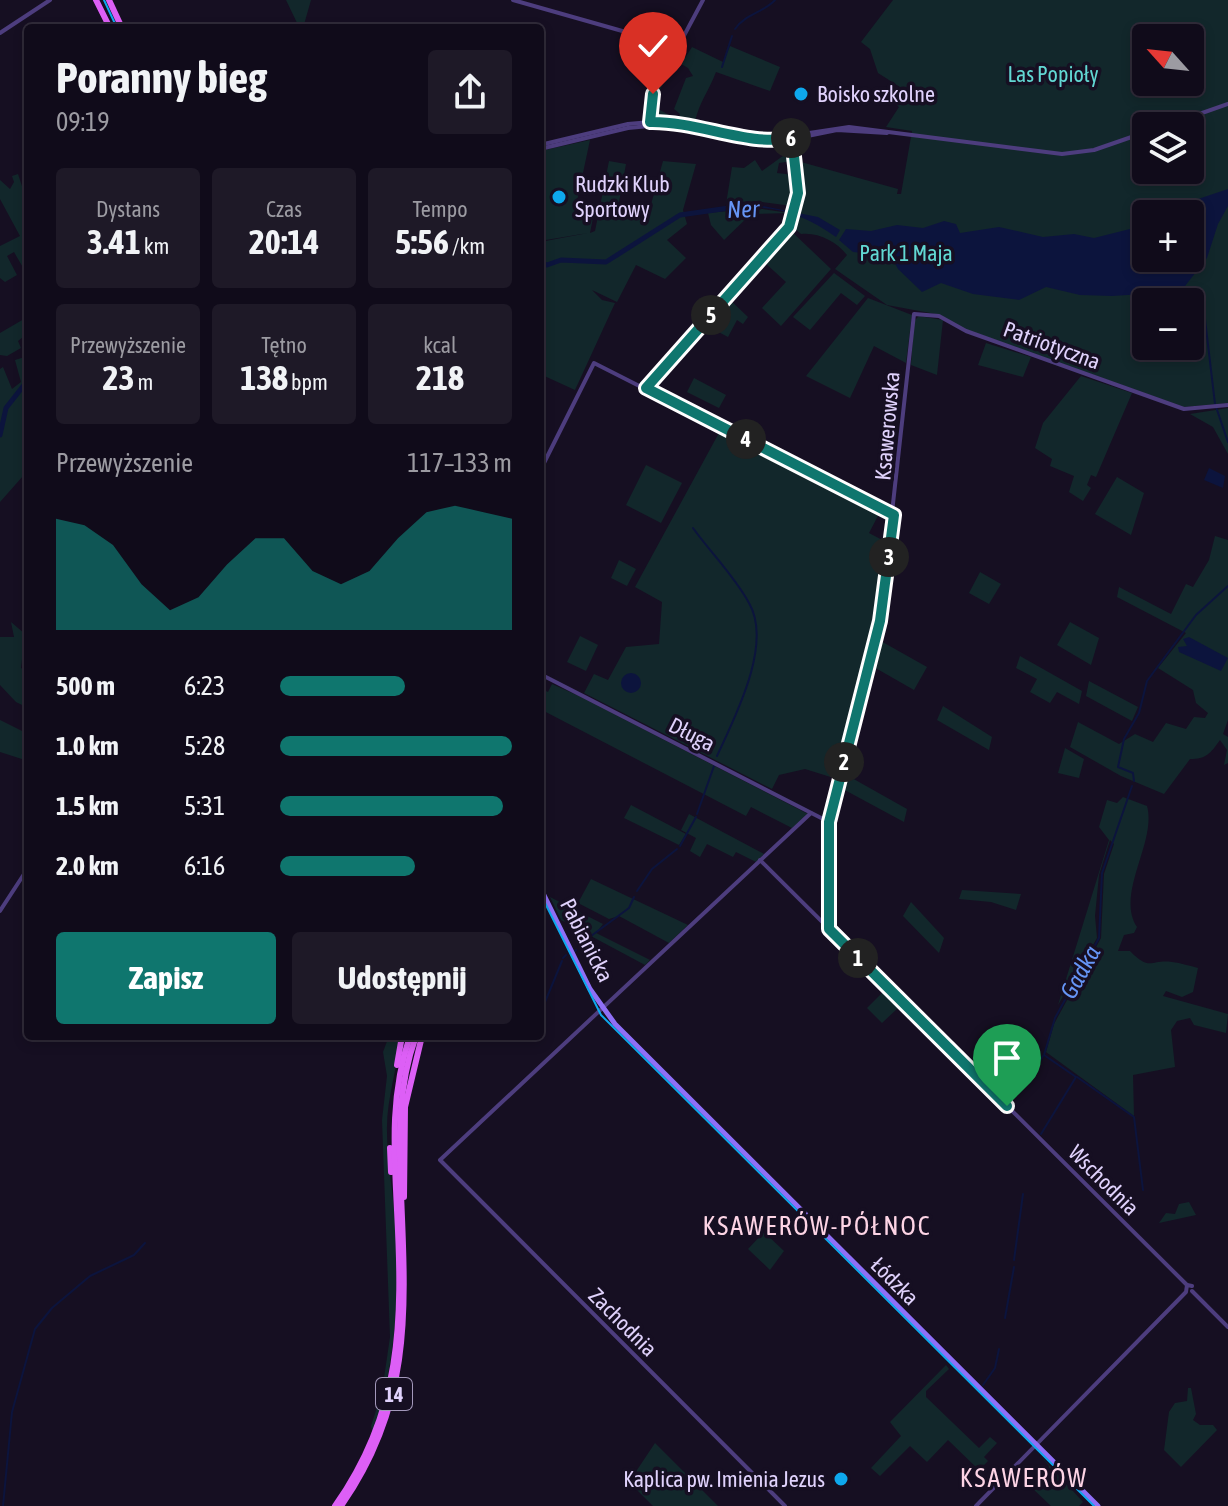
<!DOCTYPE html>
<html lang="pl">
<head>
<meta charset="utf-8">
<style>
	:root { --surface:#100b1a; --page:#1e1927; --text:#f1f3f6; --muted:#9c9ba2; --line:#302b39; --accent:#0f766e }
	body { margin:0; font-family:"Asap Condensed",sans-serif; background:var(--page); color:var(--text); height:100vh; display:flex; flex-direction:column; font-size:30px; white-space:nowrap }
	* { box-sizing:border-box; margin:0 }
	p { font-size:26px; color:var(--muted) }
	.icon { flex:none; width:44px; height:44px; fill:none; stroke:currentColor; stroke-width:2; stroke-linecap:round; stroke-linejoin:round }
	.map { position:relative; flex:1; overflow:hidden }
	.side { position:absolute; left:24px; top:24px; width:520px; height:1016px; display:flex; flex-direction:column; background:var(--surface); border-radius:8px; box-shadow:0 4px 12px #0003,0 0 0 2px var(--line) }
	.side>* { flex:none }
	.needle { width:52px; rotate:297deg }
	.controls { position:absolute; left:1132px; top:24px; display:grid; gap:16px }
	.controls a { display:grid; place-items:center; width:72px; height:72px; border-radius:8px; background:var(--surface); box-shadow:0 4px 12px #0003,0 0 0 2px var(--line); font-size:40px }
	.pin { position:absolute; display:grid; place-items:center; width:68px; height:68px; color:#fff; margin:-82px -34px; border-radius:50% 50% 50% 0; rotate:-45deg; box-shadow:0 0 8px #0007 }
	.pin .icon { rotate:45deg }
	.km { position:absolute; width:40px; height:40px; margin:-20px; border-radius:50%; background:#222; color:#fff; font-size:22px; line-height:40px; text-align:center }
	.round { display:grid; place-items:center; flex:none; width:84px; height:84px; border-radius:8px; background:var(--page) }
	.headline { display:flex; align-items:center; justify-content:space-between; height:136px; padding:0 32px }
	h1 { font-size:44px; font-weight:700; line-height:60px }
	.figures { display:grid; grid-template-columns:repeat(3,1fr); gap:12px; height:136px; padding:8px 32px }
	.figures div { display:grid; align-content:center; border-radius:8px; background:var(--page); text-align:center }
	.figures b { font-size:34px; font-weight:700 }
	.figures small { font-size:22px; font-weight:400 }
	.figures p { font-size:22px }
	.chart { height:224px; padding:16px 32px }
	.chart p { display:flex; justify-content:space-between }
	.chart svg { width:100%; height:144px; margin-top:8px; fill:var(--accent); opacity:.7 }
	.primary-button { display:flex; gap:16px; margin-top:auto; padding:16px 32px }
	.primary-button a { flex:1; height:92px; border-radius:8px; background:var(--accent); color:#fff; font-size:32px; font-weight:700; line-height:92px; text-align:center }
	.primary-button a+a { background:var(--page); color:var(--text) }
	ul { padding:0 32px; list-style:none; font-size:26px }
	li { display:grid; grid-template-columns:128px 96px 1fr; align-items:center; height:60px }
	li i { height:20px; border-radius:10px; background:var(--accent) }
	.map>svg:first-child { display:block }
	.green { fill:#12272b; fill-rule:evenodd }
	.water { fill:#0c143d }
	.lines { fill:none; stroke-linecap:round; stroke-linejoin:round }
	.stream { stroke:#0c143d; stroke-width:2 }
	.river { stroke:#0c143d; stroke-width:5 }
	.tertiary { stroke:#4d3d7e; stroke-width:4 }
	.secondary { stroke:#8f6ff7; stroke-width:5 }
	.primary { stroke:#dd5ff6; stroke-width:6 }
	.tram { stroke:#0ea8ed; stroke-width:2 }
	.route-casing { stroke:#fff; stroke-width:16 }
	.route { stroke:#0f766e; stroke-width:10 }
	.poi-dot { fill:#0ea8ed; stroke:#160f22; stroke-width:3 }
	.labels { text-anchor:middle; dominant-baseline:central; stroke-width:7; stroke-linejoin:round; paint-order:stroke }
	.shield { fill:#160f22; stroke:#a398bb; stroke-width:2 }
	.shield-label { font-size:20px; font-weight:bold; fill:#e0d2fc }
	.park-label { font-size:22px; fill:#62d8d3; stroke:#160f22 }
	.poi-label { font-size:22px; fill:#e0d2fc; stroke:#160f22; text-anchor:start }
	.street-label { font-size:22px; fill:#e0d2fc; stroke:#160f22 }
	.water-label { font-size:24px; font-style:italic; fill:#6695f6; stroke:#160f22 }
	.quarter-label { font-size:26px; letter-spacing:2px; fill:#fdd4e5; stroke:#160f22 }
</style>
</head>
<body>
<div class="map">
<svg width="1228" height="1506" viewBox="0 0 1228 1506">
	<rect width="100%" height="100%" fill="#160f22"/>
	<!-- green -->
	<g class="green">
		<polygon points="286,0 311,0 303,28 299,27"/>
		<path d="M893 0H1228V403L1184 407 962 328 941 315 887 305 835 269 847 255C836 241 818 232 801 234L793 227 799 209 801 162 898 189 897 194H901L912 131 886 127 899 107 893 102 900 87 878 73 870 49 861 42ZM1146 38H1190V82H1146ZM1146 126H1190V170H1146ZM1146 214H1190V258H1146ZM1146 302H1190V346H1146Z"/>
		<path d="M730 46 780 67 770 91 716 72C709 91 699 102 695 122L678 120 680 114 674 109 686 78 693 76 688 68 676 61 657 95 655 107 674 118H654L655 95 677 55 685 58 692 47 723 62Z"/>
		<polygon points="590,140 574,215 593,218 590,233 595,231 609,161 626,164 617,213 637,218 650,208 663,161 696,164 683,210 687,224 667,240 686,258 665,279 636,265 617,302 592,290 602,300 615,303 575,390 540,374 540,242 588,233 540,241 540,151"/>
		<polygon points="787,153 792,161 779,163 777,173 794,175 792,206 755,201 726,204 732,167 744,168 755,160 762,171"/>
		<polygon points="18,174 28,204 28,269 25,271 14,252 7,256 17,275 5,282 0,278 0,246 20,236 0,199 0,180 10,189 14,182 12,176"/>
		<polygon points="756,208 789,213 751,214 724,240 711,225 708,213"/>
		<polygon points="790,230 831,269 781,326 762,308 786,282 763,261"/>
		<polygon points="834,273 865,296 857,305 841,293 810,330 793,317"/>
		<polygon points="728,298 748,317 743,324 737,320 728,337 705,325"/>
		<polygon points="868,298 912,315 906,363 874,346 850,398 806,376"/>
		<polygon points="919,316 943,320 937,375 911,365 914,321"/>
		<polygon points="24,319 28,333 18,341 21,348 7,356 0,355 0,333"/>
		<polygon points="986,343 1031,357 1023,377 978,365"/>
		<polygon points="28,356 28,476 23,476 0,502 0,369 3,367 12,389 21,382 15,360"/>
		<polygon points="1081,376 1132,393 1096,477 1091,475 1087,485 1091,488 1083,501 1069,492 1074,476 1050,466 1052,459 1035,448 1043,423"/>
		<polygon points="694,378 726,395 719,408 687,392"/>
		<polygon points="1228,408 1228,454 1213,427 1190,414"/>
		<polygon points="720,431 880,512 869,533 888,543 877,623 837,779 805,769 779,775 772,789 584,693 594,674 608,680 626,647 659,644 662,602 635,587"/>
		<polygon points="646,465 682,483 661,523 626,505"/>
		<polygon points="1117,477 1144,493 1131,535 1095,514"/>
		<path d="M1215 536 1228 540V720L1223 734 1228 737V763L1224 765 1227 750 1220 740C1210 754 1206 759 1190 759L1164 794 1121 776 1070 747 1078 722 1119 744 1135 734 1153 742 1166 723 1186 729 1194 717 1205 718 1208 713 1196 703 1193 690 1158 668 1186 633 1117 597 1119 587 1171 614 1186 584 1193 587 1209 560Z"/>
		<polygon points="619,560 636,569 627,586 611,578"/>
		<polygon points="980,572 1001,584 989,604 969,593"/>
		<polygon points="11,622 25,634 21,668 28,672 28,708 16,702 0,685 0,637 14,637"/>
		<polygon points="1070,622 1099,638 1091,665 1057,645"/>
		<polygon points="580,636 598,645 586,671 567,662"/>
		<polygon points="879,640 927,667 914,690 872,666"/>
		<polygon points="1020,656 1082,691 1079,704 1057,692 1050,703 1030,692 1037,679 1016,668"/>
		<polygon points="1089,681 1138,707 1132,721 1086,696"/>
		<polygon points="552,684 579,696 808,814 792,828 751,807 746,816 540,709 540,688 548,692"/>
		<polygon points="943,706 992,737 989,750 937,720"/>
		<polygon points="0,720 28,734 28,761 0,752"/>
		<polygon points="1065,748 1084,759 1079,778 1058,773"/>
		<polygon points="843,773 907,809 904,822 841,788"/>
		<path d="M1123 797 1147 806C1157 842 1115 894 1137 927L1134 933 1124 935 1118 951H1130C1150 972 1151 959 1172 962 1181 963 1190 966 1198 968L1193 992 1182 997 1166 991 1163 996 1228 1014 1226 1033 1194 1025 1190 1018 1177 1021 1171 1030 1175 1067 1133 1075 1134 1116 1046 1052 1054 1024 1101 938 1104 874 1114 844 1110 840 1099 875 1095 916 1097 938 1058 1005 1109 840 1099 827 1107 800 1117 803Z"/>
		<polygon points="631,805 686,834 679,845 624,818"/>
		<polygon points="689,814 764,854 756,862 736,852 733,857 707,844 700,857 690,851 696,838 681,830"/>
		<polygon points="591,879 688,925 669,943 619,916 609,919 578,903"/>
		<polygon points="962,890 1021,894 1016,910 991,902 959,899"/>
		<polygon points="550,897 603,924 596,933 650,960 645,965 561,920"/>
		<polygon points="911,902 944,938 939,953 903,916"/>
		<polygon points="886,989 899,1007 882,1023 867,1008"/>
		<path d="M389 1036H400C398 1069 386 1099 387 1132 387 1159 392 1185 394 1211 402 1288 396 1361 373 1434L371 1426 382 1392 390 1337 382 1120 387 1076 383 1052Z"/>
		<polygon points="1189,1202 1196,1215 1159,1223 1166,1213 1175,1214 1179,1204"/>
		<polygon points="764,1232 784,1251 770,1270 748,1249"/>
		<polygon points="946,1365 949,1369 926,1391 926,1397 979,1448 990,1437 997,1443 984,1457 988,1461 979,1470 948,1440 927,1462 910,1446 880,1476 871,1468 901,1436 890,1422"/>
		<polygon points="1188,1388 1191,1388 1196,1414 1193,1420 1200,1425 1213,1425 1217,1430 1181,1467 1164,1450 1169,1412 1175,1403 1187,1401"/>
		<polygon points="655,1443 718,1506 653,1506 629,1482"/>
		<polygon points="1039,1454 1083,1502 1079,1506 1051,1506 1030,1486 1049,1466"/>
	</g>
	<!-- water -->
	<g class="water">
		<polygon points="1228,189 1228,206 1218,224 1207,258 1185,286 1159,293 1112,296 1080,295 1046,287 1019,300 973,294 941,283 922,292 898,269 891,256 853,252 839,240 846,229 871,231 897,225 923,228 944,221 956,224 960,233 999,227 1043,237 1074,234 1094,238 1146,225 1146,250 1135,257 1148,265 1170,258 1190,258 1190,214 1171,214 1195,200"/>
		<path d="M754 204 818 217 840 230 836 237C801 212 767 202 723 210Z"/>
		<polygon points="1209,468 1225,476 1223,488 1204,480"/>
		<polygon points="1189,637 1228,658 1221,671 1179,652 1178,647 1187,646 1183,639"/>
		<circle cx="631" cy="683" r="10"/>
	</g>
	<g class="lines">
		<!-- stream -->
		<g class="stream">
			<path d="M735 29C745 14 763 13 775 0"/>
			<polyline points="722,67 732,36"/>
			<polyline points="1188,290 1204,311 1215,404 1228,442"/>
			<path d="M693 528C711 553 735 577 749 603 773 644 735 717 717 756"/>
			<polyline points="1134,781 1133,773 1118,767 1124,739 1139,713 1147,681 1196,615 1228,586"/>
			<polyline points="697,814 714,766"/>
			<polyline points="680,846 696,817"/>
			<polyline points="637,891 652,869 677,849"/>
			<polyline points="591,936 629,908 634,897"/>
			<polyline points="575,951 576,950"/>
			<polyline points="563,958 566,955"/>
			<polyline points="545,1002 562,961"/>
			<polyline points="1077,1077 1134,1117 1143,1190"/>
			<polyline points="998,1091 1003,1074 1037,1065 1043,1056"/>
			<polyline points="1041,1134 1076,1077 1044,1055 1055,1018 1099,938 1102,873 1132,786"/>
			<polyline points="1014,1260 1023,1194"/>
			<polyline points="1005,1318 1014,1267"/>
			<polyline points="983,1385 995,1368 999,1349"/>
			<polyline points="3,1506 12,1412 35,1329 52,1308 90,1276 134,1255 145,1243"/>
		</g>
		<!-- river -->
		<g class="river">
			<polyline points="540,262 547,265 561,260 606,262 680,215 729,208"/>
			<polyline points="0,435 6,408 28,380"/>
		</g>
		<!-- tertiary -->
		<g class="tertiary">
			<polyline points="513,0 647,38 674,53"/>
			<polyline points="0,33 50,0"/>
			<polyline points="650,123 655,90 703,0"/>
			<polyline points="1165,126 1228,104"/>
			<polyline points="540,145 628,124 662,121 694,124 763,140 849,127 1062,154 1094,150 1146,132"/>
			<polyline points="540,149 628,128 660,125 694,128 768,144 837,130 887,133"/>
			<polyline points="646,388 789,227 798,193 796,139"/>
			<polyline points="540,471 594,363 894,515"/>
			<polyline points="540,674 829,822"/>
			<polyline points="760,860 1187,1285"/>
			<polyline points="0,911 28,868"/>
			<polyline points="829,929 829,822 880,621 914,314 939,316 966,331 1184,409 1228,405"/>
			<polyline points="1192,1291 1228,1327"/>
			<polyline points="785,1506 440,1160 811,813"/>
			<polyline points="976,1506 1186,1292 1187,1285 1192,1286"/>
		</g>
		<!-- secondary -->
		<polyline class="secondary" points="540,887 590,989 615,1024 1098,1506"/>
		<!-- primary -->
		<g class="primary">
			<polyline points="96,0 110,28"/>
			<polyline points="109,0 122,28"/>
			<polyline points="397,1065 402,1036"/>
			<polyline points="390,1148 391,1172"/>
			<polyline points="404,1197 405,1107 422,1036"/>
			<path d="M335 1506C402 1411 403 1322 397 1210 394 1150 390 1094 410 1036"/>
			<path d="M341 1506C412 1405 406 1311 401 1194 399 1139 397 1088 416 1036"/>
		</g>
		<!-- tram -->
		<g class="tram">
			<polyline points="104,0 117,28"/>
			<polyline points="540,893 601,1015 1094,1506"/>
		</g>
	</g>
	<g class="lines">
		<defs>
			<path id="route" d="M653 94 650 122C698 121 749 147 792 138L798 193 789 227 646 388 894 515 880 621 829 822V929L1007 1106"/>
		</defs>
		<!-- route casing -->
		<use href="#route" class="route-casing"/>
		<!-- route -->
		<use href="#route" class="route"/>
	</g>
	<!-- markers -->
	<g class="poi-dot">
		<circle cx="801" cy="94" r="8"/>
		<circle cx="559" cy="197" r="8"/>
		<circle cx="841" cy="1479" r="8"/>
	</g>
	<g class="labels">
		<!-- shield labels -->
		<rect class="shield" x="376" y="1378" width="36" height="32" rx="6"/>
		<g class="shield-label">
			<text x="394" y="1394">14</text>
		</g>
		<!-- park labels -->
		<g class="park-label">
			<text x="1053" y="74">Las Popioły</text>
			<text x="906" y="253">Park 1 Maja</text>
		</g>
		<!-- poi labels -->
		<g class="poi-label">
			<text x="817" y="94">Boisko szkolne</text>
			<text x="575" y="184">Rudzki Klub<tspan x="575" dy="25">Sportowy</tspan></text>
			<text x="825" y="1479" text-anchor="end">Kaplica pw. Imienia Jezus</text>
		</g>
		<!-- street labels -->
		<g class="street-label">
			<text transform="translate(1052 345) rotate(20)">Patriotyczna</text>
			<text transform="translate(887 426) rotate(-85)">Ksawerowska</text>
			<text transform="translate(692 734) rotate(27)">Długa</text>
			<text transform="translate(587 940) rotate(63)">Pabianicka</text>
			<text transform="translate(1104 1180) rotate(45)">Wschodnia</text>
			<text transform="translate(895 1281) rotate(45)">Łódzka</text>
			<text transform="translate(623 1322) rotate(45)">Zachodnia</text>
		</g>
		<!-- water labels -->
		<g class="water-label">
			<text transform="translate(743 209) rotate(-2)">Ner</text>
			<text transform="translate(1080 972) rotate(-61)">Gadka</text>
		</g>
		<!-- quarter labels -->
		<g class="quarter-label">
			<text x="817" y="1226">KSAWERÓW-PÓŁNOC</text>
			<text x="1024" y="1478">KSAWERÓW</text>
		</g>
	</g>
</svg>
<div class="controls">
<a><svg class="needle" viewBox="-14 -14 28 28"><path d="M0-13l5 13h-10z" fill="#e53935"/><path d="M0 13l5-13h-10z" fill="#9c9ba2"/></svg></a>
<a><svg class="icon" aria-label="layers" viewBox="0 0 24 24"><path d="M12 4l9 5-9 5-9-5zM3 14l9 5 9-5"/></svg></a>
<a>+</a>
<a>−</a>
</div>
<div class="pin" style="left:1007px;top:1106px;background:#1e9e55"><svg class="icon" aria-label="arrive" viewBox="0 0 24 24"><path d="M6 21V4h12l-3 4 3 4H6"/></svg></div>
<div class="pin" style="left:653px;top:94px;background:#d93025"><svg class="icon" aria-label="check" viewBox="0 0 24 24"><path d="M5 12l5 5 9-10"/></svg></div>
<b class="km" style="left:858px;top:958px">1</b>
<b class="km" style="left:844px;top:762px">2</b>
<b class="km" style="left:889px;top:557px">3</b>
<b class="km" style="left:746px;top:439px">4</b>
<b class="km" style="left:711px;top:315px">5</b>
<b class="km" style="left:791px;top:138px">6</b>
<section class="side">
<div class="headline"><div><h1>Poranny bieg</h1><p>09:19</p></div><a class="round"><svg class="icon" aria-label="share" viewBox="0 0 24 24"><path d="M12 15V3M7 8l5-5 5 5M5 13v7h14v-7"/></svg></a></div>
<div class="figures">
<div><p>Dystans</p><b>3.41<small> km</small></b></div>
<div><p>Czas</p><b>20:14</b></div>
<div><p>Tempo</p><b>5:56<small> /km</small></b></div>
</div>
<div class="figures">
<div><p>Przewyższenie</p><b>23<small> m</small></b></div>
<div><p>Tętno</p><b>138<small> bpm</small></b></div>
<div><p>kcal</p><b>218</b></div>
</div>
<div class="chart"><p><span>Przewyższenie</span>117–133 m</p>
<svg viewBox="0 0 160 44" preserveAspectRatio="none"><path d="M0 44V10L10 12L20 18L30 30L40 38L50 34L60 24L70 16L80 16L90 26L100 30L110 26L120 16L130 8L140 6L150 8L160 10V44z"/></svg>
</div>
<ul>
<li><b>500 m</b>6:23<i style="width:54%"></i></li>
<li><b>1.0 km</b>5:28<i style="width:100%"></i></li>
<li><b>1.5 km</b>5:31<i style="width:96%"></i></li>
<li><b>2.0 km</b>6:16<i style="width:58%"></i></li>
</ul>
<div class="primary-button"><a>Zapisz</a><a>Udostępnij</a></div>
</section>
</div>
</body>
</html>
